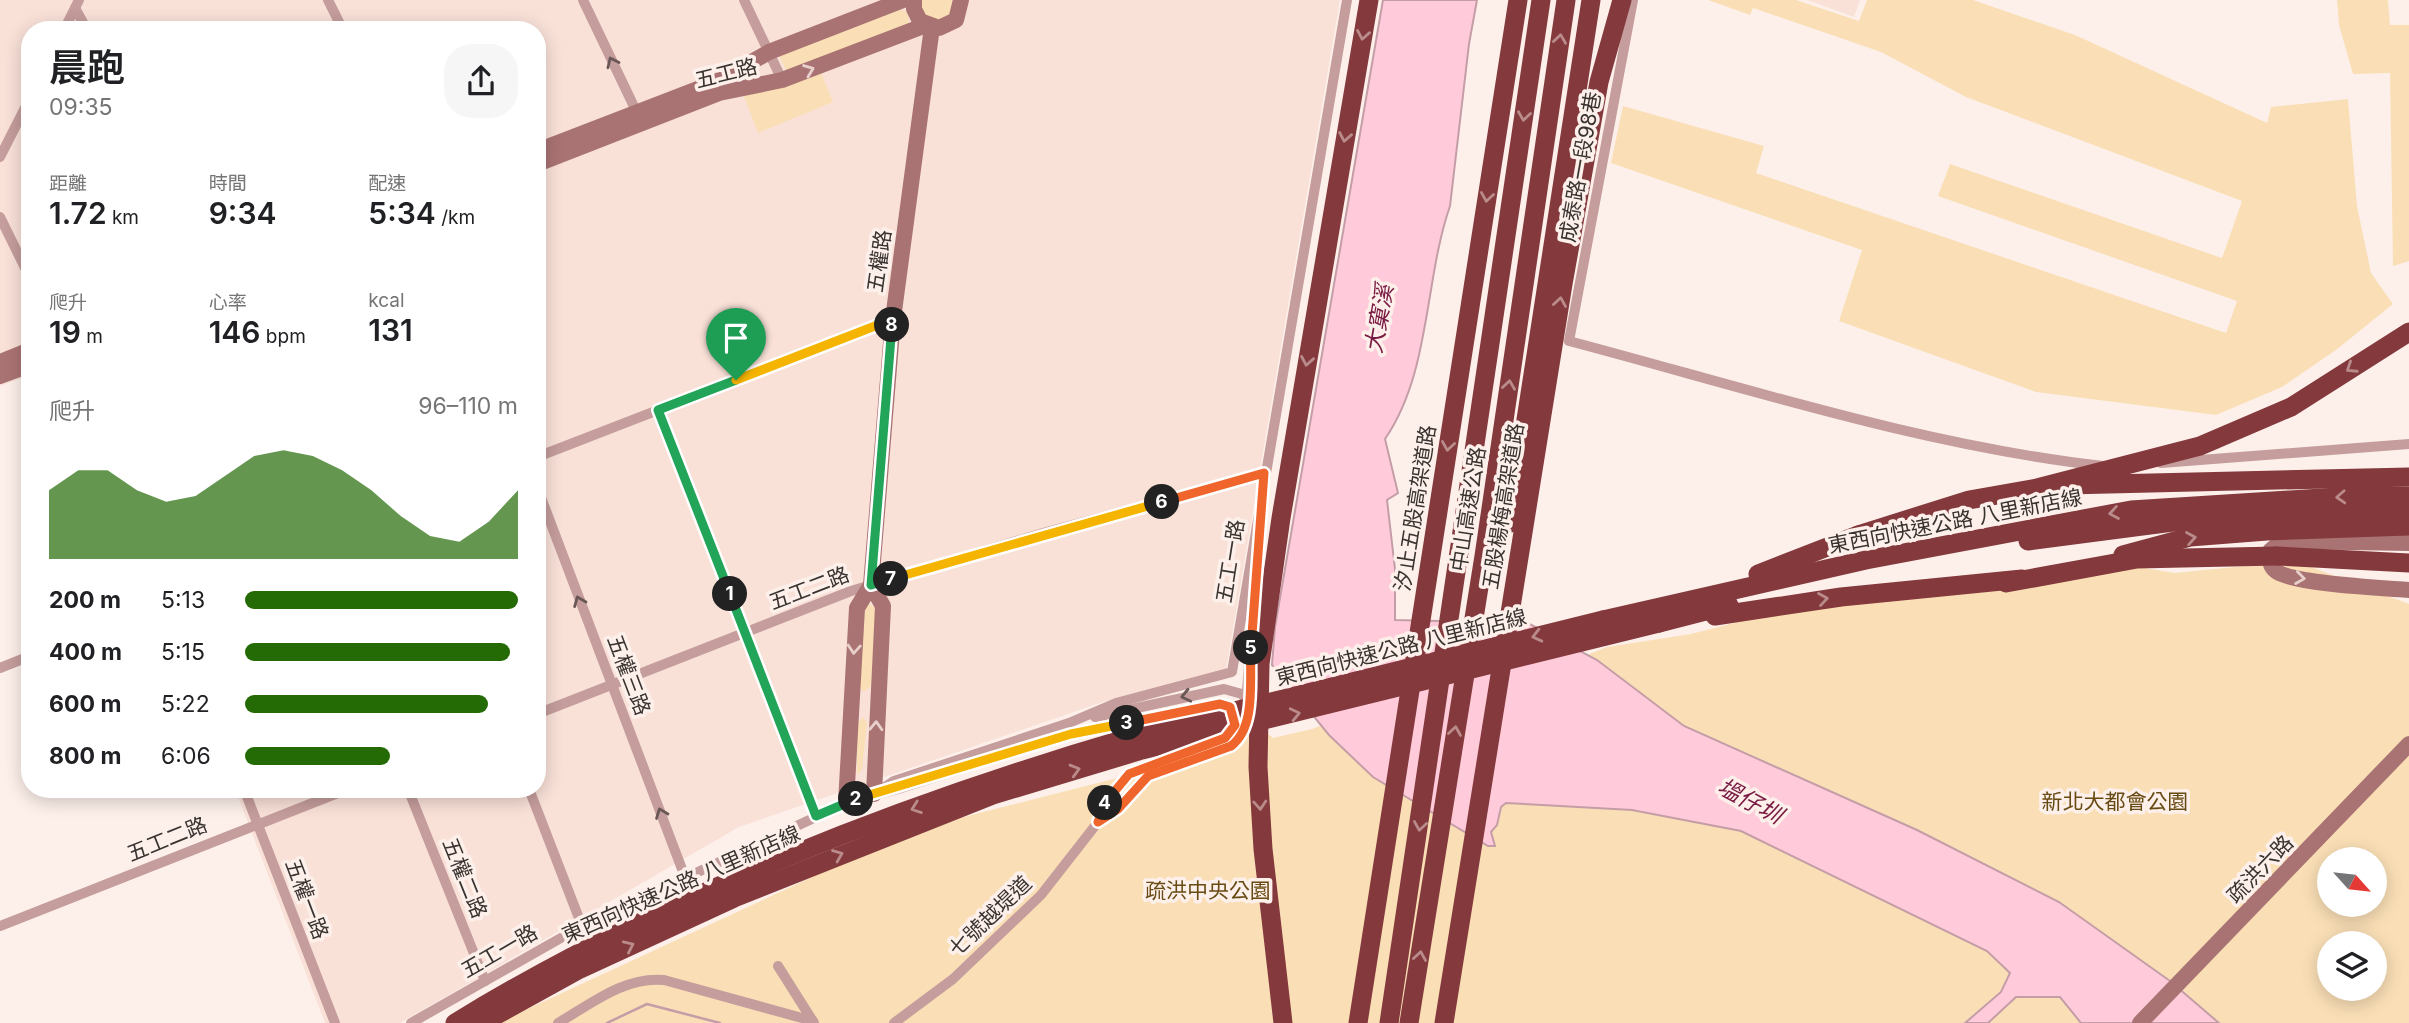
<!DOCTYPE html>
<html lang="zh-TW">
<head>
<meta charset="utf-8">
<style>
	:root { --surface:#fff; --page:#f6f6f6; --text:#202124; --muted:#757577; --accent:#246b06 }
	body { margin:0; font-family:Inter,"Noto Sans TC",sans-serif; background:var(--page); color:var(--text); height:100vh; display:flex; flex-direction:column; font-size:26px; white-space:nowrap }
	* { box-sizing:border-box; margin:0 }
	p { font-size:23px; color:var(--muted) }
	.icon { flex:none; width:38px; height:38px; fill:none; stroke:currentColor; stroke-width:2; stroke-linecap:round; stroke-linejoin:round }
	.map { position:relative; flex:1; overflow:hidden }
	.panel { position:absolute; left:21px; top:21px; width:525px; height:777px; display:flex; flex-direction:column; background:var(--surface); border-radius:28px; box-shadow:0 4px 18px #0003 }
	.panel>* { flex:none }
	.needle { width:46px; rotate:117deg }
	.controls { position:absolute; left:2317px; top:847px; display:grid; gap:14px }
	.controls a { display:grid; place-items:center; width:70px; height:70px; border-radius:50%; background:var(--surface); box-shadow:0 4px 18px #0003; font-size:35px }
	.pin { position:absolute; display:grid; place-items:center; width:60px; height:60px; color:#fff; margin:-72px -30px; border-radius:50% 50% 50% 0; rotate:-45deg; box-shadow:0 0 7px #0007 }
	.pin .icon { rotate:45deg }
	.km { position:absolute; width:35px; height:35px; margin:-18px; border-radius:50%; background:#222; color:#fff; font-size:19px; line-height:35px; text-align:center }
	.round { display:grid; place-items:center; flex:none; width:74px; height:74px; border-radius:28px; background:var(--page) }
	.headline { display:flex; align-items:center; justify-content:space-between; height:119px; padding:0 28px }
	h1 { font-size:38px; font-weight:600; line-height:52px }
	.figures { display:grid; grid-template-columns:repeat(3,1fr); gap:10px; height:119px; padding:7px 28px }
	.figures div { display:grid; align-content:center }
	.figures b { font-size:30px; font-weight:600 }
	.figures small { font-size:19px; font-weight:400 }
	.figures p { font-size:19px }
	.chart { height:196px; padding:14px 28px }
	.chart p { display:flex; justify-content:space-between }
	.chart svg { width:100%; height:126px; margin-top:7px; fill:var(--accent); opacity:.7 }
	ul { padding:0 28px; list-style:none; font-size:23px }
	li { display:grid; grid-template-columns:112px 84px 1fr; align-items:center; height:52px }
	li i { height:18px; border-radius:9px; background:var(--accent) }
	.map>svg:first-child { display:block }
	.built { fill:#f9e1d8 }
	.green { fill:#fadfb6; fill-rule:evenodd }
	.water { fill:#ffcbda; stroke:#c49da7; stroke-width:2 }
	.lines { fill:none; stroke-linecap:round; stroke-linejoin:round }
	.stream { stroke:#c49da7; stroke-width:2.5 }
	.street { stroke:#c49d9c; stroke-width:10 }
	.secondary { stroke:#aa7373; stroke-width:16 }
	.highway { stroke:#84393d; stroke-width:19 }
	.highway-bridge { stroke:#84393d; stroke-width:19 }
	.oneway { stroke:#ba8b8b }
	.oneway2 { stroke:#6a5856 }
	.oneway3 { stroke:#e8d1cd }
	.split-1-casing { stroke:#fff; stroke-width:14 }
	.split-2-casing { stroke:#fff; stroke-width:14 }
	.split-3-casing { stroke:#fff; stroke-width:14 }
	.split-4-casing { stroke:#fff; stroke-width:14 }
	.split-5-casing { stroke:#fff; stroke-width:14 }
	.split-6-casing { stroke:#fff; stroke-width:14 }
	.split-7-casing { stroke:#fff; stroke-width:14 }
	.split-8-casing { stroke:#fff; stroke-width:14 }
	.split-9-casing { stroke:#fff; stroke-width:14 }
	.split-1 { stroke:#22a559; stroke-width:9 }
	.split-2 { stroke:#22a559; stroke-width:9 }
	.split-3 { stroke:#f5b400; stroke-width:9 }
	.split-4 { stroke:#f0652b; stroke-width:9 }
	.split-5 { stroke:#f0652b; stroke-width:9 }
	.split-6 { stroke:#f0652b; stroke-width:9 }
	.split-7 { stroke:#f5b400; stroke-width:9 }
	.split-8 { stroke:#22a559; stroke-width:9 }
	.split-9 { stroke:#f5b400; stroke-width:9 }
	.labels { text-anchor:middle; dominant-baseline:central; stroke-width:7; stroke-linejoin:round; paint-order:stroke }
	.street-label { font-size:21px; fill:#393330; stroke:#fdf0eb }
	.park-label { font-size:21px; fill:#684b13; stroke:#fdf0eb }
	.water-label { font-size:23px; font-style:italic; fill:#791a42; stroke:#fdf0eb }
</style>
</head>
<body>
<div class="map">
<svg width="2409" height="1023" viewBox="0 0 2409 1023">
	<rect width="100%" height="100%" fill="#fdf0eb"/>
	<!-- built -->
	<g class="built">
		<polygon points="0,0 1340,0 1226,670 1103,702 739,827 400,1023 325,1023 235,789 537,789 537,30 30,30 30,375 0,386"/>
		<polygon points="1807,0 1860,0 1854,17"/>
	</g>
	<!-- green -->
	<g class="green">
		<polygon points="920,0 953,0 950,17 938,23 921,14"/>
		<polygon points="1708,0 1796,0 1859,21 1867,0 1973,0 2075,35 2267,123 2271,107 2348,99 2357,206 2371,273 2393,304 2336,350 2282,387 2216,415 2036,392 1839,321 1862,250 1611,163 1623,106 1764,146 1756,173 2226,333 2237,301 1938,196 1950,164 2222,258 2242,201 1966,97 1881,52 1753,8 1750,15"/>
		<polygon points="2337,0 2388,0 2390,25 2409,25 2409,261 2393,266 2390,73 2353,74 2339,25"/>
		<polygon points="899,9 908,12 909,25 788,74 779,55"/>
		<polygon points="820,70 833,102 758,133 743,94"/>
		<path d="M2295 561 2409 604V1023H497L916 829 1137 773 1262 729 1273 738 1312 729 1387 700 1554 668 1607 647 1691 634 1797 607 2133 566 2174 573ZM2329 859H2375V905H2329ZM2329 943H2375V989H2329Z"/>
		<polygon points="869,604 876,608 871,686 864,692 858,687 864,608"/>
		<polygon points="863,717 867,723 862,769 857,775 857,724"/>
	</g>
	<!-- water -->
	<path class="water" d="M1383 0H1477L1469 44 1450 206C1424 281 1431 372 1385 439L1398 493 1387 500 1395 569V620L1528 623 1597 660 1684 726 1917 830 2059 902 2170 981 2219 1023H2081L2060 997H2016L1988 1023H1965L2001 992 2010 973 1987 951 1741 831 1632 810 1506 803 1501 807 1497 825 1491 832 1495 846H1488L1373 777 1329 735 1272 665 1275 627Z"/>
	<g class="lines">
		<!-- stream -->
		<polyline class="stream" points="607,1023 647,1004 720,1023"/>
		<!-- street -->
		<g class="street">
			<polyline points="328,0 343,30"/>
			<polyline points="583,0 639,117"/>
			<polyline points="744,0 782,80"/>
			<path d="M1633 0 1569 341C1743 387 1924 446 2103 466"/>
			<polyline points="75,8 87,30"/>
			<polyline points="64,30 79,0"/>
			<polyline points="0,157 30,98"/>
			<polyline points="0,217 30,278"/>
			<polyline points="658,410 816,816"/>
			<polyline points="537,457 893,319"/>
			<polyline points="2161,463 2409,444"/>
			<polyline points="537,487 685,877"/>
			<polyline points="0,668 30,656"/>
			<polyline points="537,714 851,591 1043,533 1264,473"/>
			<polyline points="1095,717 1224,689 1242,694 1248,703"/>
			<polyline points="244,789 335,1023"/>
			<polyline points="408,789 485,981"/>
			<polyline points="529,789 582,926"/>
			<polyline points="879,791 894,781 1069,723 1116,703 1232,672 1347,0"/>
			<polyline points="1098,822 1118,809 1148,777 1231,746 1244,731 1257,554"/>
			<polyline points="0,926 348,789"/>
			<polyline points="778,966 814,1023"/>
			<polyline points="411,1023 582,926 846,803 898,789 1071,734 1212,706 1220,704 1231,709"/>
			<path d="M558 1023C591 1004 625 976 664 980L813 1021"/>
			<polyline points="894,1023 953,979 1041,895 1098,822 1107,799 1129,773 1225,738"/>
		</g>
		<!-- secondary -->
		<g class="secondary">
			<polyline points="914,0 914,9 920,21 939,28 956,20 961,0"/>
			<polyline points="537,151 716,82 769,52 903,0"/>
			<polyline points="537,164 719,93 782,80 926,25"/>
			<polyline points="0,362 30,350"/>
			<polyline points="0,376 30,365"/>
			<path d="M2409 543 2282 541 2270 551C2270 559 2269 566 2276 571 2292 584 2384 588 2409 590"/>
			<polyline points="871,585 883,606 874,794"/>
			<polyline points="846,803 857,608 871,585 893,319 932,27"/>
			<polyline points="2140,1023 2409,744"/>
		</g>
		<!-- highway -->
		<g class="highway">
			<polyline points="2067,485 2409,477"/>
			<polyline points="1510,523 1591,0"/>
			<polyline points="2028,541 2196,519 2409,510"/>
			<polyline points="2123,555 2190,537 2267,531 2409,526"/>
			<polyline points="2277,556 2409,563"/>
			<polyline points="1758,574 1858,535"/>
			<polyline points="1715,616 1841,597 2022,579"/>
			<polyline points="1603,620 1866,560 2131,510 2353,496 2409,496"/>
			<polyline points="1659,623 1729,605"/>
			<polyline points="1283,1023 1263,849 1258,767 1260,664 1281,518 1369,0"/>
			<polyline points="1358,1023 1518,0"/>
			<polyline points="1389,1023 1541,0"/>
			<polyline points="1409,1023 1484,556 1566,0"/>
			<polyline points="1444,1023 1563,284 1599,82 1622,0"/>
		</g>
		<!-- highway-bridge -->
		<g class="highway-bridge">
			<polyline points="1858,535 1969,500 2037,488 2200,446 2291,407 2409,332"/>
			<polyline points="2006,583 2137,559 2277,556"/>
			<path d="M455 1023C657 899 904 803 1132 737 1175 724 1220 715 1263 704 1376 676 1490 648 1603 620"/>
			<polyline points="482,1023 580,969 734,898 993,795 1142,750 1659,623"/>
		</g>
	</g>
	<!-- one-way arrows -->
	<defs><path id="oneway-chevron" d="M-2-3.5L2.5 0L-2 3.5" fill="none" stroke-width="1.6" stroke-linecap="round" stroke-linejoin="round" transform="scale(1.75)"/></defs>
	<g class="oneway">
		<use href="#oneway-chevron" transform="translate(1363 35) rotate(100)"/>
		<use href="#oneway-chevron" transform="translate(1560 39) rotate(-82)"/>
		<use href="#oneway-chevron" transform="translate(1524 116) rotate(98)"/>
		<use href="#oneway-chevron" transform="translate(1345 137) rotate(100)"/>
		<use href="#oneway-chevron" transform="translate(1487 197) rotate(99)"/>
		<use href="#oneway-chevron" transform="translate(1560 302) rotate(-81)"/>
		<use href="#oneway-chevron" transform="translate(1307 361) rotate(100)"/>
		<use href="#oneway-chevron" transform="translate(2351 368) rotate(147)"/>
		<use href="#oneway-chevron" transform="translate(1509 385) rotate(-82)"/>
		<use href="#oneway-chevron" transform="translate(1448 446) rotate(99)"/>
		<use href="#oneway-chevron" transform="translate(2341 497) rotate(177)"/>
		<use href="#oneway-chevron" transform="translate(2114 513) rotate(170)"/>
		<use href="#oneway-chevron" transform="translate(2191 538) rotate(-10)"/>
		<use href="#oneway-chevron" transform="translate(1823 599) rotate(-9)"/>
		<use href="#oneway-chevron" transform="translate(1537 636) rotate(166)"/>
		<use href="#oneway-chevron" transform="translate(1295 714) rotate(-13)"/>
		<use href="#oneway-chevron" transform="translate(1455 731) rotate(-81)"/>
		<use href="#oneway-chevron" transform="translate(1075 770) rotate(-16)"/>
		<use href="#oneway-chevron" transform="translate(1260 805) rotate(86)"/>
		<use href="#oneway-chevron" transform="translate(916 808) rotate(160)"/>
		<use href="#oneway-chevron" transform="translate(1420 826) rotate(99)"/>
		<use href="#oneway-chevron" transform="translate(838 855) rotate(-22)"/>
		<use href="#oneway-chevron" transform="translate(629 946) rotate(-25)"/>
		<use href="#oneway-chevron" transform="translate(1420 956) rotate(-81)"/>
	</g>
	<g class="oneway2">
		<use href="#oneway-chevron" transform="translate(612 62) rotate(-115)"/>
		<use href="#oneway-chevron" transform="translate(579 601) rotate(-112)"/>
		<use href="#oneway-chevron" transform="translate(1186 696) rotate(167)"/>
		<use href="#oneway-chevron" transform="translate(661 813) rotate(-111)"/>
	</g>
	<g class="oneway3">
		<use href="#oneway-chevron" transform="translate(809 70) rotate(-21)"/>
		<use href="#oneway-chevron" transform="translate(2300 578) rotate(8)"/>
		<use href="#oneway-chevron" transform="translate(854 649) rotate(94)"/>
		<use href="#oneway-chevron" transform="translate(876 726) rotate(-88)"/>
	</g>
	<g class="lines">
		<defs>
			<polyline id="split-1" points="730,594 658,410 736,380"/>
			<polyline id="split-2" points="730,594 816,816 856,799"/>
			<polyline id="split-3" points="856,799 1071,734 1127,723"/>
			<polyline id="split-4" points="1105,803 1129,774 1225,738 1235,725 1230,707 1220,704 1127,723"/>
			<path id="split-5" d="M1105 803 1098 822 1118 809 1148 776 1231 746C1257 727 1249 678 1251 648"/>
			<polyline id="split-6" points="1162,502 1264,473 1251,648"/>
			<polyline id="split-7" points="891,579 1162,502"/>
			<polyline id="split-8" points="891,579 871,585 892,325"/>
			<polyline id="split-9" points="736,380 893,319 892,325"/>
		</defs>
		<!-- split-1 casing -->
		<use href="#split-1" class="split-1-casing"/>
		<!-- split-2 casing -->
		<use href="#split-2" class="split-2-casing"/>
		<!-- split-3 casing -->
		<use href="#split-3" class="split-3-casing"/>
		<!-- split-4 casing -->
		<use href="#split-4" class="split-4-casing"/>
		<!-- split-5 casing -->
		<use href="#split-5" class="split-5-casing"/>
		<!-- split-6 casing -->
		<use href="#split-6" class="split-6-casing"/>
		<!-- split-7 casing -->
		<use href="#split-7" class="split-7-casing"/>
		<!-- split-8 casing -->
		<use href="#split-8" class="split-8-casing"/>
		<!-- split-9 casing -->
		<use href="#split-9" class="split-9-casing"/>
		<!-- split-1 -->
		<use href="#split-1" class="split-1"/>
		<!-- split-2 -->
		<use href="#split-2" class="split-2"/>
		<!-- split-3 -->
		<use href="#split-3" class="split-3"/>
		<!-- split-4 -->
		<use href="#split-4" class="split-4"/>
		<!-- split-5 -->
		<use href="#split-5" class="split-5"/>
		<!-- split-6 -->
		<use href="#split-6" class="split-6"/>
		<!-- split-7 -->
		<use href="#split-7" class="split-7"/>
		<!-- split-8 -->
		<use href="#split-8" class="split-8"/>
		<!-- split-9 -->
		<use href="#split-9" class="split-9"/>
	</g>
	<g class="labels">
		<!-- street labels -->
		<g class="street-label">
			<text transform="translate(726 73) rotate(-14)">五工路</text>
			<text transform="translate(1580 167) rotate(-80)">成泰路一段98巷</text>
			<text transform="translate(879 261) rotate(-82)">五權路</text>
			<text transform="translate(1503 506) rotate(-81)">五股楊梅高架道路</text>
			<text transform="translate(1415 508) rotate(-81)">汐止五股高架道路</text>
			<text transform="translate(1468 509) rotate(-81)">中山高速公路</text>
			<text transform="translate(1955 521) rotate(-11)">東西向快速公路 八里新店線</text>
			<text transform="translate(1230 561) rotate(-81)">五工一路</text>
			<text transform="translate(809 588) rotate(-21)">五工二路</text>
			<text transform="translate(1401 647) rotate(-14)">東西向快速公路 八里新店線</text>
			<text transform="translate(629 675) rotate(69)">五權三路</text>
			<text transform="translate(167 839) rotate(-22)">五工二路</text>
			<text transform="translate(2260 869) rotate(-46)">疏洪六路</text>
			<text transform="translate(465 878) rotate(68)">五權二路</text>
			<text transform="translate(681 884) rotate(-24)">東西向快速公路 八里新店線</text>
			<text transform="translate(307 899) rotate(69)">五權一路</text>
			<text transform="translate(990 916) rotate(-44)">七號越堤道</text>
			<text transform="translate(499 951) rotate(-30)">五工一路</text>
		</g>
		<!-- park labels -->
		<g class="park-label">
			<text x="2115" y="801">新北大都會公園</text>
			<text x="1208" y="890">疏洪中央公園</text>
		</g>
		<!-- water labels -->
		<g class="water-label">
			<text transform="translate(1379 319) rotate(-80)">大窠溪</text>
			<text transform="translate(1750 801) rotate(28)">塭仔圳</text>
		</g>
	</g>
</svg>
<div class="controls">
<a><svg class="needle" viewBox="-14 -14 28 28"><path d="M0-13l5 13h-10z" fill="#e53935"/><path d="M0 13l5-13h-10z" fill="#757577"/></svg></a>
<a><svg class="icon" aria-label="layers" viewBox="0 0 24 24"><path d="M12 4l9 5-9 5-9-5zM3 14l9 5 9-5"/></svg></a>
</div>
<div class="pin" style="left:736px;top:380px;background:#1e9e55"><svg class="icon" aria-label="arrive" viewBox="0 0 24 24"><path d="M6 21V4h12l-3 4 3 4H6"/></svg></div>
<b class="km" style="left:730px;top:594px">1</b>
<b class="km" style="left:856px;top:799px">2</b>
<b class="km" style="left:1127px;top:723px">3</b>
<b class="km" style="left:1105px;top:803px">4</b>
<b class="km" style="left:1251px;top:648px">5</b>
<b class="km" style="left:1162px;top:502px">6</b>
<b class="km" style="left:891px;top:579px">7</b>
<b class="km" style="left:892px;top:325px">8</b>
<section class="panel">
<div class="headline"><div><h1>晨跑</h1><p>09:35</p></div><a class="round"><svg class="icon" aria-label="share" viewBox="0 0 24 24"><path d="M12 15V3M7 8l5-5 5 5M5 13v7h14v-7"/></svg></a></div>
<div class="figures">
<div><p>距離</p><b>1.72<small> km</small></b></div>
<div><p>時間</p><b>9:34</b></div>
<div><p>配速</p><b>5:34<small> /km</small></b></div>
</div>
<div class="figures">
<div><p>爬升</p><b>19<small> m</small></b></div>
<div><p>心率</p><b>146<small> bpm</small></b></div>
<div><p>kcal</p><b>131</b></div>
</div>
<div class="chart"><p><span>爬升</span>96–110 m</p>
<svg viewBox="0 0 160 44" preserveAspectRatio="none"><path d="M0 44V20L10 13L20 13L30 20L40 24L50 22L60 15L70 8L80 6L90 8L100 13L110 20L120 29L130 36L140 38L150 31L160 20V44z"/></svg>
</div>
<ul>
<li><b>200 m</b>5:13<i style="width:100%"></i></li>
<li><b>400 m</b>5:15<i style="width:97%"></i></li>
<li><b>600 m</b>5:22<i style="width:89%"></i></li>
<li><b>800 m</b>6:06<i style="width:53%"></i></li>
</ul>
</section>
</div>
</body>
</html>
